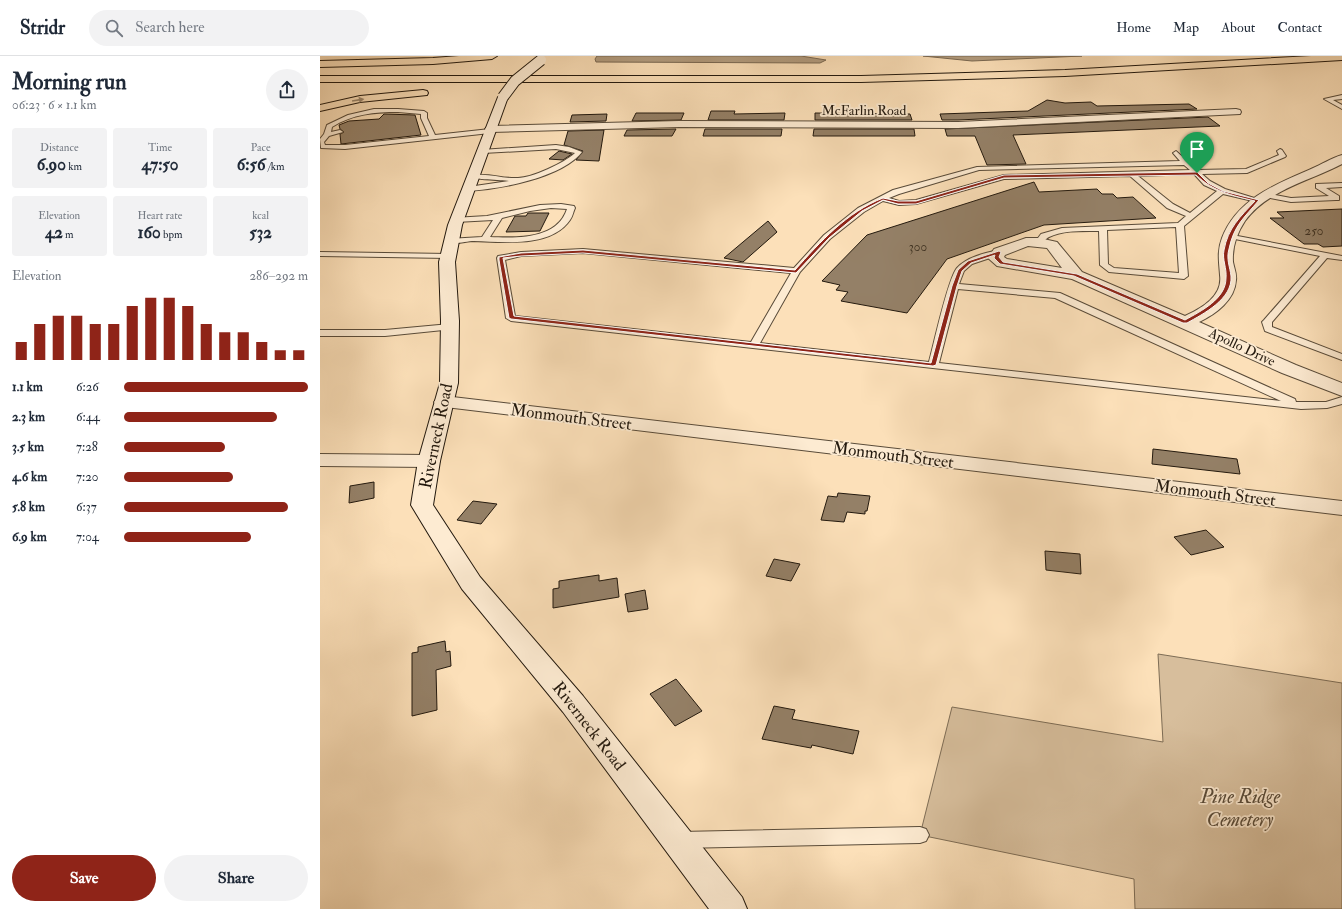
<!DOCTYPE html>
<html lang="en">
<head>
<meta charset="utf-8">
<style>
	:root { --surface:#fff; --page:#f2f2f3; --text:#1f2937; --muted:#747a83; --line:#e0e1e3; --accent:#8f2418 }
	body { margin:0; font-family:"IM FELL Double Pica",serif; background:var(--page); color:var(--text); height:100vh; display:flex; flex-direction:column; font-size:15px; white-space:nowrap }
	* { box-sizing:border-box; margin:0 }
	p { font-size:13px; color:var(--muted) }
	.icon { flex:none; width:22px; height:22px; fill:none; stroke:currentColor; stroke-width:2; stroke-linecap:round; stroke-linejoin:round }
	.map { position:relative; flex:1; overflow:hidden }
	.sheet { display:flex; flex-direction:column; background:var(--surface); width:320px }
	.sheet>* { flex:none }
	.pin { position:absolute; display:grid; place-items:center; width:34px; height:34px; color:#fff; margin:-41px -17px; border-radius:50% 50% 50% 0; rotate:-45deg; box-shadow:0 0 4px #0007 }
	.pin .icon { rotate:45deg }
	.round { display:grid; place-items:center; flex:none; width:42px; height:42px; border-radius:21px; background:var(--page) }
	.head { display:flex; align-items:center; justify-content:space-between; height:68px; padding:0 12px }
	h1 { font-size:22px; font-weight:800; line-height:30px }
	.stats { display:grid; grid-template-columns:repeat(3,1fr); gap:6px; height:68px; padding:4px 12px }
	.stats div { display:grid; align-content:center; border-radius:4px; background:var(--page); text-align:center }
	.stats b { font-size:17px; font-weight:800 }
	.stats small { font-size:11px; font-weight:400 }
	.stats p { font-size:11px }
	.chart { height:112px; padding:8px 12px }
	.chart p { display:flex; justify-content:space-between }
	.chart svg { width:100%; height:72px; margin-top:4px; stroke:var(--accent); stroke-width:6 }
	.button { display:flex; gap:8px; margin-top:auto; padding:8px 12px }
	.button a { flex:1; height:46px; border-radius:24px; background:var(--accent); color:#fff; font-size:16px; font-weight:800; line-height:46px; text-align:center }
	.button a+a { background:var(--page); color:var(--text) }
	ul { padding:0 12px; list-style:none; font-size:13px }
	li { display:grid; grid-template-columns:64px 48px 1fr; align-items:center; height:30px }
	li i { height:10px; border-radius:5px; background:var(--accent) }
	header { display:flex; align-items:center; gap:24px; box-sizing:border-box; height:56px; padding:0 20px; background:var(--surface); border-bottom:1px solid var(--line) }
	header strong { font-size:19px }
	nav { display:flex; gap:22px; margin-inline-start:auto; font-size:14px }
	.search { width:280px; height:36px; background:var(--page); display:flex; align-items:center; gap:10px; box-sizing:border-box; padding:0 14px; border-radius:22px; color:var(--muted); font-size:15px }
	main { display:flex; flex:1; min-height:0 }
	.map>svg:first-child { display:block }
	.green { fill:#d7be9c; stroke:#7d6c55 }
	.water { fill:#b29c7f; stroke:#796852 }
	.building { fill:#948067; stroke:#23190e }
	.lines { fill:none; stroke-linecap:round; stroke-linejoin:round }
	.lane-casing { stroke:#594b39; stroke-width:2 }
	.street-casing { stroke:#594b39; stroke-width:2 }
	.secondary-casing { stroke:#23190e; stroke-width:2 }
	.highway-casing { stroke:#23190e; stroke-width:2 }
	.lane { fill:#fdebd2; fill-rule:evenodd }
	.street { fill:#fdebd2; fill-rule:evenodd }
	.secondary { fill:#fdebd2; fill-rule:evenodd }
	.highway { fill:#fce0b9; fill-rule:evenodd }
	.secondary-bridge-casing { stroke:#23190e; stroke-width:12; stroke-linecap:butt }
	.secondary-bridge { stroke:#fdebd2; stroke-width:10 }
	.oneway { fill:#9a866c }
	.route { fill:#8f2418; stroke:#fff; fill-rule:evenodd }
	.labels { text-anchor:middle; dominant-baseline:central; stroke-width:3.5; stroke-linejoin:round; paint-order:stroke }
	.far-number-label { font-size:13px; fill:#3f3324 }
	.far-street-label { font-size:14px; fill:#23190e; stroke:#fdebd2 }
	.street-label { font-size:17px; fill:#23190e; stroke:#fdebd2 }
	.near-park-label { font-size:20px; font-style:italic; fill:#594b39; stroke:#fdebd2 }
</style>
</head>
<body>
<header>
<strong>Stridr</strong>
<div class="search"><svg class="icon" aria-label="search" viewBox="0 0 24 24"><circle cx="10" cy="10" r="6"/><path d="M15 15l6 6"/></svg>Search here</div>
<nav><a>Home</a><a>Map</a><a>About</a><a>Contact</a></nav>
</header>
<main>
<section class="sheet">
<div class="head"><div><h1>Morning run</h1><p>06:23 · 6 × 1.1 km</p></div><a class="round"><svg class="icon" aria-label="share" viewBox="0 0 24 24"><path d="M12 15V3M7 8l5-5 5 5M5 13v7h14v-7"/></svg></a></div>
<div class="stats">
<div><p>Distance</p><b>6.90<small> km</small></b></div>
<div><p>Time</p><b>47:50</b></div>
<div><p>Pace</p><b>6:56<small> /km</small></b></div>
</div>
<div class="stats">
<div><p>Elevation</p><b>42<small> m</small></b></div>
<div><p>Heart rate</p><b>160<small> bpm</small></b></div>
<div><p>kcal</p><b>532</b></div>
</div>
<div class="chart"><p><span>Elevation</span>286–292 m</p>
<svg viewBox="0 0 160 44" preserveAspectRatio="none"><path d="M5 44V33M15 44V22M25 44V17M35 44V17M45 44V22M55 44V22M65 44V11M75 44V6M85 44V6M95 44V11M105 44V22M115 44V27M125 44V27M135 44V33M145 44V38M155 44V38"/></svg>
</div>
<ul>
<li><b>1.1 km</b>6:26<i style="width:100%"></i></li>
<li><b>2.3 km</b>6:44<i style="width:83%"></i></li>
<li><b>3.5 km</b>7:28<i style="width:55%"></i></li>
<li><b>4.6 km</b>7:20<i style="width:59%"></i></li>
<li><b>5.8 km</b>6:37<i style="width:89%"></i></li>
<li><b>6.9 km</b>7:04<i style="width:69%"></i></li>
</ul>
<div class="button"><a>Save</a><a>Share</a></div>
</section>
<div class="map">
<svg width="1022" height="853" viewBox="0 0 1022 853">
	<rect width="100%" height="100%" fill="#fce0b9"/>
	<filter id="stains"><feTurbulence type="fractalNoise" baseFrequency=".005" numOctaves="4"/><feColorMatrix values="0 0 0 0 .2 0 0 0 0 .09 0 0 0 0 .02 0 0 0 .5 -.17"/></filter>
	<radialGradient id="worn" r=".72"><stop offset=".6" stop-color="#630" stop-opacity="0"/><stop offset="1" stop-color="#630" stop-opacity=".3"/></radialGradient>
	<!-- green -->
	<polygon class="green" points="838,598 1022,627 1022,853 815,853 814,823 600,779 632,651 843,686"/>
	<!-- water -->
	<g class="water">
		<polygon points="277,0 481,0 506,4 500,7 276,6 275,3"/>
		<polygon points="603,0 762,0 652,5"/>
	</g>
	<!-- building -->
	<g class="building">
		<polygon points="727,44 745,47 771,46 777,50 869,48 877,53 638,64 622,64 620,58 708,55"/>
		<polygon points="391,55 415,55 414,58 465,57 464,64 388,64"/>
		<polygon points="316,57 364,57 361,64 312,65"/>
		<polygon points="495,57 590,58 592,64 495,64"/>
		<polygon points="64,58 95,59 101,79 21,88 20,78 24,76 20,73 19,69 29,65 59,63"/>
		<polygon points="287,58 286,65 250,66 252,59"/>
		<polygon points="888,61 900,70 693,79 706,108 667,109 655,80 627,80 625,73"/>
		<polygon points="356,73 352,80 304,80 307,74"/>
		<polygon points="385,73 462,73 461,80 383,80"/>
		<polygon points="494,73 594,73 595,80 493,80"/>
		<polygon points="284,74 279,105 256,104 263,95 244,89 248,75"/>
		<polygon points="239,95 252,98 243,104 229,103"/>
		<polygon points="714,126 719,136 777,133 782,138 793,138 797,142 813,141 836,162 724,169 627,203 587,257 521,245 528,236 516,234 520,229 502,225 547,179"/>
		<polygon points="1022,153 1022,190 1003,191 998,188 984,188 950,162 964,162 957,156"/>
		<polygon points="208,157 229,157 220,175 186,176 195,160 206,160"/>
		<polygon points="448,165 457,176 423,206 404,202"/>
		<polygon points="833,393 917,403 920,418 832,408"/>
		<polygon points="54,426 54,442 29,447 30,430"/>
		<polygon points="518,437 550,440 547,455 545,455 545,458 527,456 524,466 501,464 508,440 517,441"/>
		<polygon points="153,445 177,448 161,468 137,464"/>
		<polygon points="886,474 904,491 871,499 854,481"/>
		<polygon points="725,495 760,498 761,518 726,514"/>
		<polygon points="454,503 480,508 471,525 446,520"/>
		<polygon points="279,519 279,525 297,522 299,541 233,552 233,533 239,532 239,525"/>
		<polygon points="325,534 328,553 308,556 305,538"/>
		<polygon points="125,585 126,596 130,595 131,610 116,614 117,654 92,660 92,597 98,596 98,591"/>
		<polygon points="356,623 382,655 355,670 330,638"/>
		<polygon points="454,650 475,654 472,663 539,675 533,698 492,689 491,692 442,683"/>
	</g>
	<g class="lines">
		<defs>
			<g id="lane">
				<polygon points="1022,39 1022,43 1013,44 1022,49 1022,53 1004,43"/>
				<path d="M54 53H78L104 55 107 57V62L115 79 170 73 173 75 170 77 25 93 1 92 0 83 4 78 7 69 28 59ZM78 56 101 58V62L109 80 25 89H5L4 86 9 80 23 76 20 74 11 76 12 71C33 58 54 56 78 56Z"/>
				<path d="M236 89 249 91 262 96C241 122 180 133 148 135L144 133 148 131 189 125C182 124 152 123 150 121L151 120C167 116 181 123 198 122 212 122 244 107 255 97L236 93 163 97 160 95 161 94Z"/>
				<path d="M960 93 962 94 966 100 965 101 927 117 882 118 890 125 905 133 941 144 937 146 903 138 864 170 868 220 864 223 789 216 780 209 779 175C762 175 744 174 729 181 725 183 724 187 719 188L715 186 721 178 742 172 858 167 866 160 847 152 810 120 684 123 596 148 579 149 563 145 544 156 510 183 480 216 440 287 609 306C614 288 628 222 637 212 647 201 665 197 679 194H682L683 196 682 198 652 208 644 215 639 228 740 237 975 343 976 346H1006L1022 341V348L1007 352 981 353 191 265 186 262 177 202 178 200 201 196 263 193 474 212 504 179 538 152 573 134 657 111 860 105 853 97 856 95 877 114 926 113 959 99 957 95ZM864 109 870 114 684 119 596 144 579 145 569 142 579 138 659 114ZM874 118 884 129 897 135 870 157 853 148 818 120ZM856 171 859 217 794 212 788 208 787 174ZM263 197 471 217 431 286 195 260 185 204 201 200ZM638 233 735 242 961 345 619 307Z"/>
				<polygon points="1022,127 1022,131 1006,132 1019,140 1019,144 1016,144 971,146 945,141 941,139 945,137 971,142 1009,140 996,132 996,128"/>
				<path d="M241 148 254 150 255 152C253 156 253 160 250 164 231 192 183 186 154 185 146 185 132 190 127 185L128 183 162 181 173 164 136 166 132 164 133 162 167 160 220 149ZM231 152 247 153C237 184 196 182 170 181L182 162 210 155Z"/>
				<polygon points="907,178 1022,200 1022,204 1007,202 952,266 952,271 1022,298 1022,304 945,275 942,266 944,264 1000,200 910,182 907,182"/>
				<polygon points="0,196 129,198 133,200 129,202 0,200"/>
				<polygon points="130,268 135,271 133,273 65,280 0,280 0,274 65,274"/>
				<polygon points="600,771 606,773 609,779 606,785 600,787 360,792 354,790 351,784 354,778 360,776"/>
			</g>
			<g id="street">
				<polygon points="916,53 920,54 921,56 920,58 638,72 359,71 171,76 167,75 165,73 167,71 171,70 359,65 638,66"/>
				<path d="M1022 99V108C990 125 947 134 925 165 917 177 912 192 913 206 914 212 917 218 916 224 915 244 896 258 879 266L976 309 1022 327V340L962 317 752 223 677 210 668 202 674 193 706 182H719L737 186 762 216 865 260C882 252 903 240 900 219 899 205 897 195 902 182 917 143 956 128 991 113 1001 109 1011 102 1022 99ZM708 190 727 192 742 212 687 203 684 201 685 199Z"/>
				<polygon points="124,340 1022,445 1022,459 117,350 114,346 117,342"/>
				<polygon points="0,398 109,399 117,400 120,405 117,410 109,411 0,410"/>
			</g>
			<polygon id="secondary" points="183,38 188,41 142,169 135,206 139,265 138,327 120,405 113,449 160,521 263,640 422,841 427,853 389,853 243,656 142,533 91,449 98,405 120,327 121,265 119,206 128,169 178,41"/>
			<g id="highway">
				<polygon points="139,0 177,0 172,3 113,8 0,11 0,5 113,2"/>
				<polygon points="991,0 1022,0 1022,4 745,20 541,26 0,26 0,20 541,20 745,14"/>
				<polygon points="103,34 107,35 108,37 107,39 40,46 0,55 0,49 40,40"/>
			</g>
		</defs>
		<!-- lane casing -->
		<use href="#lane" class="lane-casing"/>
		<!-- street casing -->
		<use href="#street" class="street-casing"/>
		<!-- secondary casing -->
		<use href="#secondary" class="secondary-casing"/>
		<!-- highway casing -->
		<use href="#highway" class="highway-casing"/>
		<!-- lane -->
		<use href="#lane" class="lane"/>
		<!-- street -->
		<use href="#street" class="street"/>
		<!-- secondary -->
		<use href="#secondary" class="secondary"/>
		<!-- highway -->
		<use href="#highway" class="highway"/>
		<defs>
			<polyline id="secondary-bridge" points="183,41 195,25 221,4"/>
		</defs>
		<!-- secondary-bridge casing -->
		<use href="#secondary-bridge" class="secondary-bridge-casing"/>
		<!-- secondary-bridge -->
		<use href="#secondary-bridge" class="secondary-bridge"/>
	</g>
	<!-- one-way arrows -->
	<defs><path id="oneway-solid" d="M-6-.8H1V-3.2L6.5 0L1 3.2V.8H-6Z"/></defs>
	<use class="oneway" href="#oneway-solid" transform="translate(38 44) rotate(-9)"/>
	<!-- route -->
	<path class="route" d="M877 116 888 127 903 135 939 144C924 162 914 169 909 193 906 203 910 211 911 220 913 243 883 258 867 267H863L754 220 680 208 674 202 675 199 651 207 642 215 637 230 616 309 613 310 191 263 189 262 179 204V201L201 197 263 194 475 214C500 186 527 156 563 142L578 145H596L684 119ZM876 119C894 136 911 139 935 145 920 161 908 172 904 194 902 204 907 212 906 222 906 243 881 255 865 264L757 218 683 206 679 201 681 196 679 195 648 205 638 214 632 230 611 307 194 260 183 202 201 200 263 197 476 217 509 182 542 155 563 144 578 148H596L684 122Z"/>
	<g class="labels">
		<!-- far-number labels -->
		<g class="far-number-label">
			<text x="994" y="175">250</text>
			<text x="598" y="191">300</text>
		</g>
		<!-- far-street labels -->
		<g class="far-street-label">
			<text x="544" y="54">McFarlin Road</text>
			<text transform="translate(922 291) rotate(25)">Apollo Drive</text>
		</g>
		<!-- street labels -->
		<g class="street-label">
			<text transform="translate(251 361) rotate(7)">Monmouth Street</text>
			<text transform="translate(116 380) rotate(-78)">Riverneck Road</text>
			<text transform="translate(573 399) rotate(7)">Monmouth Street</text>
			<text transform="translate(895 437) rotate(7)">Monmouth Street</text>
			<text transform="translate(269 670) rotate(52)">Riverneck Road</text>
		</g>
		<!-- near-park labels -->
		<g class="near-park-label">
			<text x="920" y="740">Pine Ridge<tspan x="920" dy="23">Cemetery</tspan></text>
		</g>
	</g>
	<rect width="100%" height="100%" filter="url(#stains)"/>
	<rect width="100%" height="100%" fill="url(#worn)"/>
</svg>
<div class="pin" style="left:877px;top:117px;background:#1e9e55"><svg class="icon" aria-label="arrive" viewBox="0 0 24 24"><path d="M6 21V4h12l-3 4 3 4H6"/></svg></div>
</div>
</main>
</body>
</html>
